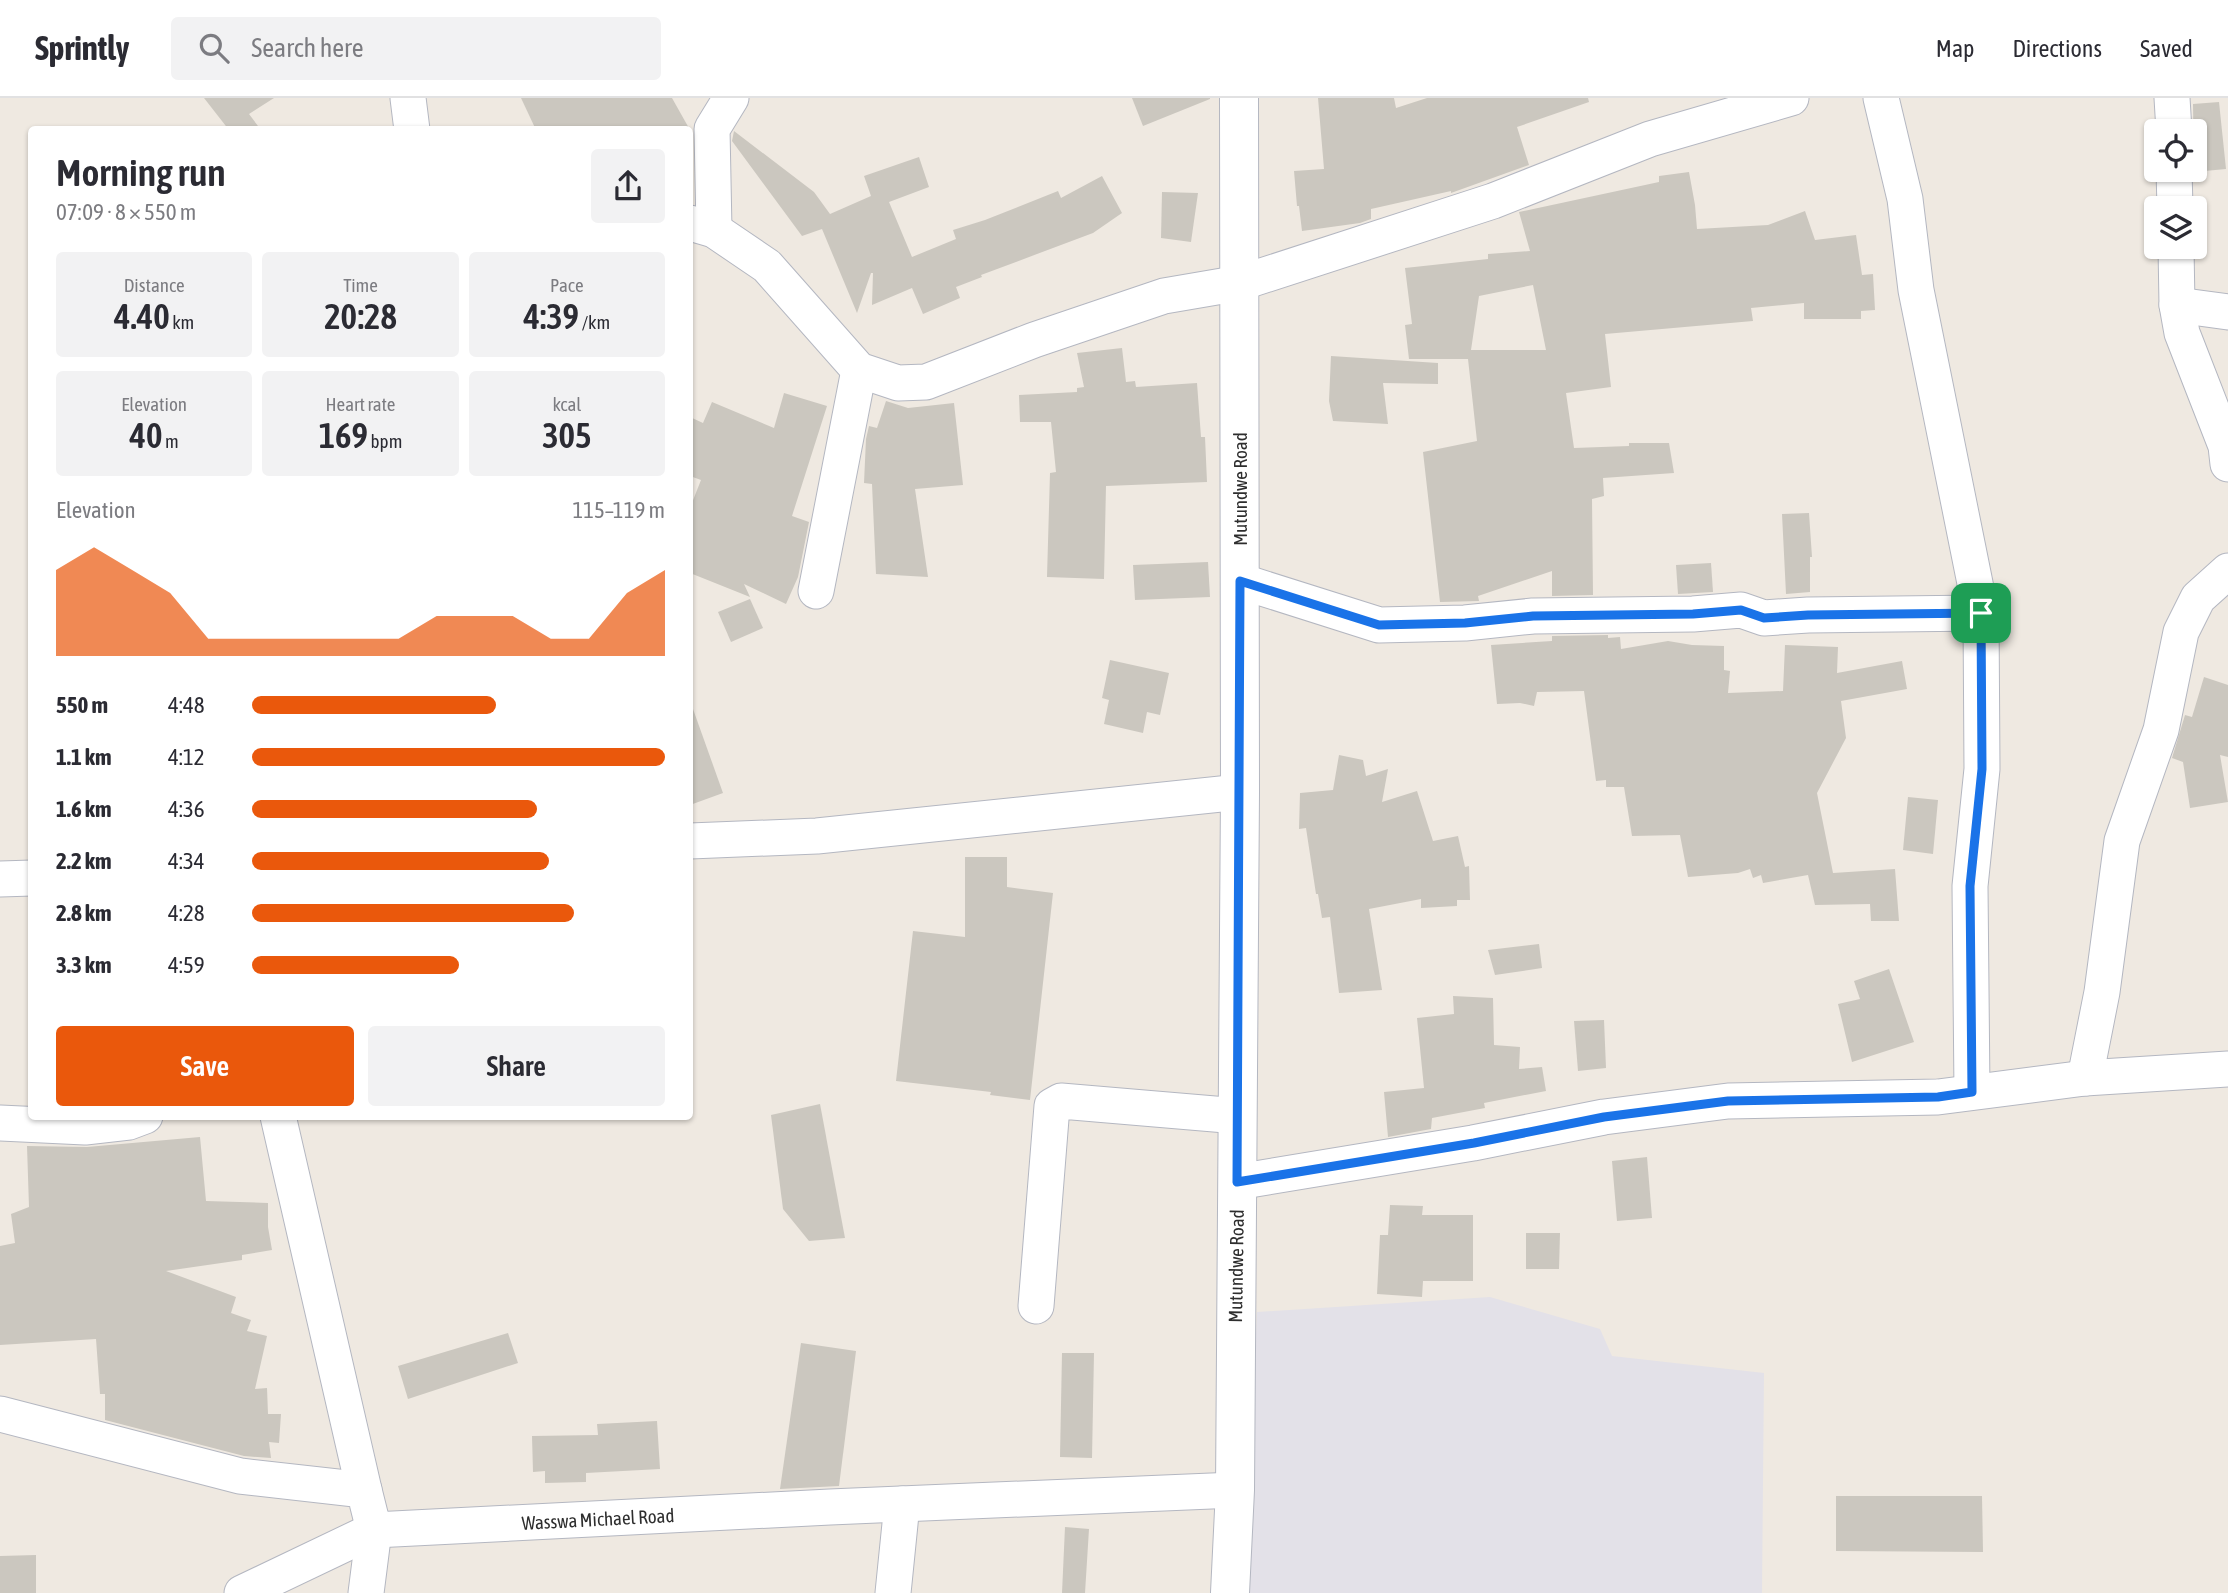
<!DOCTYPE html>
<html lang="en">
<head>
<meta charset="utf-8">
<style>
	:root { --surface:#fff; --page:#f2f2f3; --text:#2b2b33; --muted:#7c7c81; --line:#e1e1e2; --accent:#ea580c }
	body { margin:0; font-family:"Asap Condensed",sans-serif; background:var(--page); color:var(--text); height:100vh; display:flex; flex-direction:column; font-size:26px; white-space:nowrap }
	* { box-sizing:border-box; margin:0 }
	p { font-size:23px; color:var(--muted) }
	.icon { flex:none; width:38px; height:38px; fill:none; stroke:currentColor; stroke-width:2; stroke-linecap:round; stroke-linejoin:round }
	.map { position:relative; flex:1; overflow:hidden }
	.side { position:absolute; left:28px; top:28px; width:665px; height:994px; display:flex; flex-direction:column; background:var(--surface); border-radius:7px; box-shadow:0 2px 5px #0004 }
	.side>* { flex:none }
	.buttons { position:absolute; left:2144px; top:21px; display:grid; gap:14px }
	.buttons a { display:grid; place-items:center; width:63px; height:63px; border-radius:7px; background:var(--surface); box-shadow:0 2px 5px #0004; font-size:35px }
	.pin { position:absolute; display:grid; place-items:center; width:60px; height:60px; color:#fff; margin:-30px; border-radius:14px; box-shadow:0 4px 10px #0006 }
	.round { display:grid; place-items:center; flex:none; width:74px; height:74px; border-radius:7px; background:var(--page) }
	.head { display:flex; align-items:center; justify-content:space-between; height:119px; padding:0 28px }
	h1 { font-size:38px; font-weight:600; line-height:52px }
	.metrics { display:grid; grid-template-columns:repeat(3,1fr); gap:10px; height:119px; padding:7px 28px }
	.metrics div { display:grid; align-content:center; border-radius:7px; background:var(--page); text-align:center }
	.metrics b { font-size:35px; font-weight:600 }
	.metrics small { font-size:19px; font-weight:400 }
	.metrics p { font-size:19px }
	.chart { height:196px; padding:14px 28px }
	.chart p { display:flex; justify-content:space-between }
	.chart svg { width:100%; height:126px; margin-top:7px; fill:var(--accent); opacity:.7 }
	.cta { display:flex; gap:14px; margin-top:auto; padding:14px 28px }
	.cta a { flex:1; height:80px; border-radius:7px; background:var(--accent); color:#fff; font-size:28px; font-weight:600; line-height:80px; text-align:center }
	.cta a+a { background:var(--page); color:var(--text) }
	ul { padding:0 28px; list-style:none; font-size:23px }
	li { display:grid; grid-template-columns:112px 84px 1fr; align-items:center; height:52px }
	li i { height:18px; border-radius:9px; background:var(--accent) }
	header { display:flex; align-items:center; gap:42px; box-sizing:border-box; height:98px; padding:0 35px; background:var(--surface); border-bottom:2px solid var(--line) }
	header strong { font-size:33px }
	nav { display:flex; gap:38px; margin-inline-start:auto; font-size:24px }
	.search { width:490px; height:63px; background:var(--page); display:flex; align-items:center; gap:18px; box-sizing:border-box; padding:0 24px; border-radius:7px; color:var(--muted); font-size:26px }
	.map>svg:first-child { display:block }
	.industrial { fill:#e3e1e8 }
	.building { fill:#cbc7bf; fill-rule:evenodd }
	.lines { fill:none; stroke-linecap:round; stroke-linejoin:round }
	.street-casing { stroke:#b4b7c1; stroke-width:37 }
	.secondary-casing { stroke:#b4b7c1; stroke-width:40 }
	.street { stroke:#fff; stroke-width:35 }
	.secondary { stroke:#fff; stroke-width:38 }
	.route-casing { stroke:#fff; stroke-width:14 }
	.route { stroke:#1a73e8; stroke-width:9 }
	.labels { text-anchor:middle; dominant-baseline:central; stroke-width:7; stroke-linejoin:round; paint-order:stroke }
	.street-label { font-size:19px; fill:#2e2e2e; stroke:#fff }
</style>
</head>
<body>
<header>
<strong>Sprintly</strong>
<div class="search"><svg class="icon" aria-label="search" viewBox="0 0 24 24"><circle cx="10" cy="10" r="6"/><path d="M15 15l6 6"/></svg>Search here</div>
<nav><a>Map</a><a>Directions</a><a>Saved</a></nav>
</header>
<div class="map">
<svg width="2228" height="1495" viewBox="0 0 2228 1495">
	<rect width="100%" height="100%" fill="#efe9e1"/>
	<!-- industrial -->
	<polygon class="industrial" points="1490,1199 1600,1231 1612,1258 1764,1275 1762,1495 1244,1495 1257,1214"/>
	<!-- building -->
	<g class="building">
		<polygon points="204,0 274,0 249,16 261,32 229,32"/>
		<polygon points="521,0 672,0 690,32 536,32"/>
		<polygon points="1132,0 1210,0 1210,1 1143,28"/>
		<polygon points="1318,0 1394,0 1396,10 1427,0 1588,0 1589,4 1517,29 1529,67 1451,95 1451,93 1371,111 1371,121 1360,125 1302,133 1299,108 1297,108 1294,73 1324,71"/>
		<polygon points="2219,4 2226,71 2194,74 2193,6"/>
		<polygon points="734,33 814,94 830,116 871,98 864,78 919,59 929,89 889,104 912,159 956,141 953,132 985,122 1058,93 1061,100 1102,78 1122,115 1093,135 981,177 982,179 956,189 960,200 923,216 912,190 872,207 873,175 871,175 857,215 822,131 802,138 732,43"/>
		<path d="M1689 74 1695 107 1697 131 1768 127 1805 113 1815 142 1856 137 1862 177 1873 176 1875 212 1861 213V221H1804V205L1751 210 1753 223 1605 236 1611 289 1566 295 1574 350 1629 348V345H1669L1674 375 1603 380 1604 398 1592 401 1593 497 1552 498V473L1478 498 1479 503 1440 504 1423 354 1477 343 1468 261H1409L1405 227 1412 226 1405 170 1488 161V156L1530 153 1519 114 1659 84V78ZM1533 187 1546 252H1471L1479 198Z"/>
		<polygon points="1162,94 1198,95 1191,144 1161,140"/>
		<polygon points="1122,250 1126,284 1135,283 1136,289 1197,285 1201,339 1205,339 1207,384 1106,388 1104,481 1047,479 1050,375 1056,374 1051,324 1020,324 1019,297 1077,294 1077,290 1084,289 1077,255"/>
		<polygon points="1331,258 1438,265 1438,286 1383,285 1388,326 1333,323 1329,303"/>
		<polygon points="784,295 827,308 792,418 809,424 798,479 786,506 744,486 750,499 690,475 690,410 701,382 690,378 690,319 703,325 712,304 774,330"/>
		<polygon points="886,303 908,310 954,305 963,387 915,391 928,479 876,476 872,386 864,385 866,341 869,328 877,330"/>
		<polygon points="1809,415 1812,459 1810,459 1810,494 1786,496 1782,416"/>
		<polygon points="1208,464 1210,499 1135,502 1133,467"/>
		<polygon points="1711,465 1713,494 1678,496 1676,467"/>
		<polygon points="750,501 763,530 731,544 718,514"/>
		<polygon points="1608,537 1608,540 1620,539 1621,551 1668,543 1692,547 1724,548 1724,572 1730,573 1728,595 1783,593 1785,547 1838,549 1837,575 1902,563 1907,591 1841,603 1846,640 1817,695 1833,775 1895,771 1899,823 1871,823 1870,806 1815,807 1808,777 1763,785 1761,777 1753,780 1750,771 1738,775 1688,779 1680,737 1632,738 1624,689 1606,689 1606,682 1596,683 1584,593 1537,594 1534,608 1520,605 1497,606 1491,547 1552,543 1552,538"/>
		<polygon points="1110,562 1169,575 1160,617 1147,614 1143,635 1104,626 1109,602 1102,600"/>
		<polygon points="2204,579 2228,587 2228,659 2220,657 2228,704 2190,710 2183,664 2172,660 2185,617 2192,619"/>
		<polygon points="690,611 693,611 723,695 690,707"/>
		<polygon points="1339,657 1363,662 1366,678 1388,671 1382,704 1417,693 1433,743 1458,738 1465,769 1469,768 1470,802 1457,802 1457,808 1421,810 1421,801 1369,811 1382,892 1339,895 1330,819 1322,820 1318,796 1316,796 1306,730 1299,731 1300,695 1333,692"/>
		<polygon points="1908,699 1938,702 1933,756 1903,752"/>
		<polygon points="965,759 1007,759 1007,789 1053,795 1030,1002 990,997 991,994 896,983 913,833 965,839"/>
		<polygon points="1539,846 1542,870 1495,877 1488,852"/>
		<polygon points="1889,871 1914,944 1852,964 1838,906 1860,901 1854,883"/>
		<polygon points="1453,898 1493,900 1494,947 1520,949 1519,971 1542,969 1546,993 1484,1005 1485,1010 1432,1020 1431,1031 1388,1039 1384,994 1424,990 1417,920 1454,916"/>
		<polygon points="1604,922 1606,970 1578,973 1574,923"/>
		<polygon points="820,1006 845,1140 809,1143 783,1111 771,1017"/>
		<polygon points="200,1039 206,1103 268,1105 268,1129 272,1152 242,1157 242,1162 166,1173 236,1199 231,1215 251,1222 247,1233 267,1238 255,1291 267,1290 268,1316 281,1316 279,1345 269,1344 271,1360 244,1358 105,1322 105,1296 100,1296 96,1241 0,1247 0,1148 15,1145 11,1116 29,1109 27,1048 87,1049"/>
		<polygon points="1647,1059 1652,1120 1617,1123 1612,1063"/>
		<polygon points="1390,1107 1423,1108 1422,1117 1473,1117 1473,1183 1423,1183 1422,1199 1377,1196 1380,1137 1388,1137"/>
		<polygon points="1526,1135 1560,1135 1559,1171 1526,1171"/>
		<polygon points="508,1235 518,1265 408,1301 398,1268"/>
		<polygon points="801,1245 856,1253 839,1388 780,1391"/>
		<polygon points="1062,1255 1094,1255 1092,1360 1060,1359"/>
		<polygon points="657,1323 660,1371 586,1375 586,1384 545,1385 545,1373 533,1374 532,1338 598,1337 597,1326"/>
		<polygon points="1836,1398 1982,1398 1983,1454 1836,1453"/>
		<polygon points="1065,1429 1089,1431 1085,1495 1062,1495"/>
		<polygon points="36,1457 36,1495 0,1495 0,1458"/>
	</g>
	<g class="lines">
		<defs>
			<g id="street">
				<polyline points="408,0 412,32"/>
				<polyline points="1881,0 1905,101 1916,192 1981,515 1982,671 1970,788 1972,994"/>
				<polyline points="2172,0 2174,33"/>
				<polyline points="2174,72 2175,110"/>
				<polyline points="690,125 714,132 767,168 859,272 898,285 926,284 1034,242 1164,198 1240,185 1493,103 1650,41 1791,0"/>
				<polyline points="714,132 712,31 731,0"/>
				<polyline points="2176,149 2177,207 2182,235 2226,348 2228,366"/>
				<polyline points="2177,207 2228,214"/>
				<polyline points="1240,483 1379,527 1465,525 1533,518 1693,516 1741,512 1764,520 1808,517 1981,515"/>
				<polyline points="816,493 859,272"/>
				<polyline points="690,743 817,738 1240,694"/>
				<polyline points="0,781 32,780"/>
				<polyline points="2085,980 2102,894 2122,743 2161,632 2181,534 2198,500 2228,473"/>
				<polyline points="278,1018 364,1392"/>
				<polyline points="0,1025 85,1029 129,1024 145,1018"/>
				<polyline points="1237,1084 1473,1045 1604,1019 1728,1003 1938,999 2085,980 2228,971"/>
				<polyline points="1036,1208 1052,1008 1061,1003 1238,1018"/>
				<polyline points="0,1316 240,1378 364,1392 374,1432 830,1409 1235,1392"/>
				<polyline points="242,1495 374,1432"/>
				<polyline points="366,1495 374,1432"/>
				<polyline points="893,1495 902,1406"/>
			</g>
			<polyline id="secondary" points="1230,1495 1235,1392 1240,694 1239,0"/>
		</defs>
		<!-- street casing -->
		<use href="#street" class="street-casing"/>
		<!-- secondary casing -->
		<use href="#secondary" class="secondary-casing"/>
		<!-- street -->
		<use href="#street" class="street"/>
		<!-- secondary -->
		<use href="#secondary" class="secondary"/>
	</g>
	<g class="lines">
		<defs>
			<polygon id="route" points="1240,483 1379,527 1465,525 1533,518 1693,516 1741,512 1764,520 1808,517 1981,515 1982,671 1970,788 1972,994 1938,999 1728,1003 1604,1019 1474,1045 1237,1084"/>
		</defs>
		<!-- route casing -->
		<use href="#route" class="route-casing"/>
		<!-- route -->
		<use href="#route" class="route"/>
	</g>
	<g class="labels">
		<!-- street labels -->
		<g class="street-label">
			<text transform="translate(1240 391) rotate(-90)">Mutundwe Road</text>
			<text transform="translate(1236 1168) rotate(-89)">Mutundwe Road</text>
			<text transform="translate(598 1421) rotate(-3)">Wasswa Michael Road</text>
		</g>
	</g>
</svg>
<div class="buttons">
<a><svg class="icon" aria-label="locate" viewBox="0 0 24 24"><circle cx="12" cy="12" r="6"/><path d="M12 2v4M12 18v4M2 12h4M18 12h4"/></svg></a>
<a><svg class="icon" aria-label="layers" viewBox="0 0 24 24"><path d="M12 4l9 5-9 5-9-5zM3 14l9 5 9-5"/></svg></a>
</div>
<div class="pin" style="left:1981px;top:515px;background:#1e9e55"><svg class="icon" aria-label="arrive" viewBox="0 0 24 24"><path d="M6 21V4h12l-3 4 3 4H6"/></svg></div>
<section class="side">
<div class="head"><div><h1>Morning run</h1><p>07:09 · 8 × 550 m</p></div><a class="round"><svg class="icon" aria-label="share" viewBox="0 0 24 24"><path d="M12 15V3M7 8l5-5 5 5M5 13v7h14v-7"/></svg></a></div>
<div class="metrics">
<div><p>Distance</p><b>4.40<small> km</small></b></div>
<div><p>Time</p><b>20:28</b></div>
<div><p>Pace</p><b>4:39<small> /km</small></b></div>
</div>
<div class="metrics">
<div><p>Elevation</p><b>40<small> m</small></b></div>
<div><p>Heart rate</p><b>169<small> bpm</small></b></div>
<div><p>kcal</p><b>305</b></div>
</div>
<div class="chart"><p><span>Elevation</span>115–119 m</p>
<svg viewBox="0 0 160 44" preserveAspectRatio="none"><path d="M0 44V14L10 6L20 14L30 22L40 38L50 38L60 38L70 38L80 38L90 38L100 30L110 30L120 30L130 38L140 38L150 22L160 14V44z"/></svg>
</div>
<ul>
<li><b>550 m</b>4:48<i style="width:59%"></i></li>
<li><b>1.1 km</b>4:12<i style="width:100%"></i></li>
<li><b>1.6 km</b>4:36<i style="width:69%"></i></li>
<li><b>2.2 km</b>4:34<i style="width:72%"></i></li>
<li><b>2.8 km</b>4:28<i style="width:78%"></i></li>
<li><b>3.3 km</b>4:59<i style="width:50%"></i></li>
</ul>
<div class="cta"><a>Save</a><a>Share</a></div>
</section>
</div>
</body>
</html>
